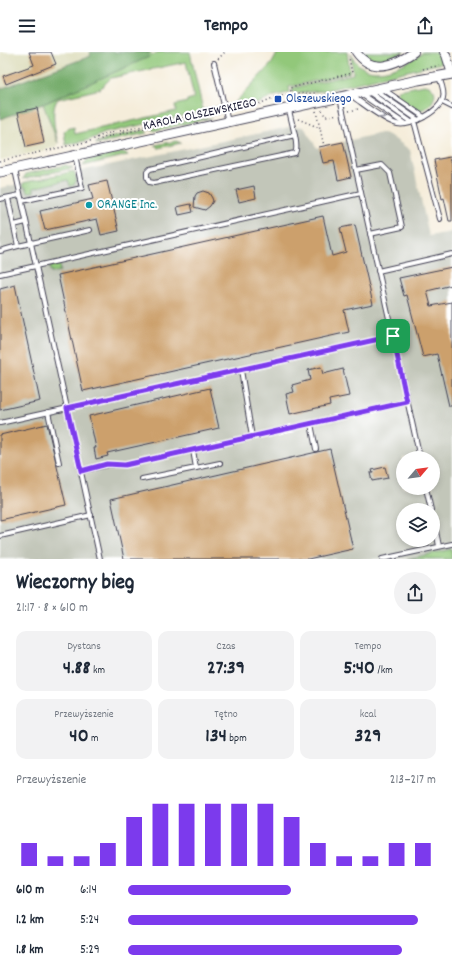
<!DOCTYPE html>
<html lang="pl">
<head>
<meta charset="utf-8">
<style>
	:root { --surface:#fff; --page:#f2f2f3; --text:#1f2937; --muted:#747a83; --accent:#7c3aed }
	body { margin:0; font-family:Dekko,sans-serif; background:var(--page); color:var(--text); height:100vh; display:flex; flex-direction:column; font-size:15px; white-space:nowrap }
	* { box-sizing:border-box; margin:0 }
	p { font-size:13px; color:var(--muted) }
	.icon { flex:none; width:22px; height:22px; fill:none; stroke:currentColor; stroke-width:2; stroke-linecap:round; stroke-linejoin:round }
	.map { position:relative; height:507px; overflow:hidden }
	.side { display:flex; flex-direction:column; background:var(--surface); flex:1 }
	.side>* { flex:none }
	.needle { width:26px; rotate:61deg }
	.buttons { position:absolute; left:396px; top:399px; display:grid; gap:8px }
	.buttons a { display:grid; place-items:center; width:44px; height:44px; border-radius:50%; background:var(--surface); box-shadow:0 2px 6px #0003; font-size:20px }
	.pin { position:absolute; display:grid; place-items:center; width:34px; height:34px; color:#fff; margin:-17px; border-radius:8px; box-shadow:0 2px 6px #0006 }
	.round { display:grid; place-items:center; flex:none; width:42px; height:42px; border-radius:21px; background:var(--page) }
	.overview { display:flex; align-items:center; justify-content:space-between; height:68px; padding:0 16px }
	h1 { font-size:22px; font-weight:700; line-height:30px }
	.figures { display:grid; grid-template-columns:repeat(3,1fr); gap:6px; height:68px; padding:4px 16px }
	.figures div { display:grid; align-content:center; border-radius:10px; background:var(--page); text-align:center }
	.figures b { font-size:20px; font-weight:700 }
	.figures small { font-size:11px; font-weight:400 }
	.figures p { font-size:11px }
	.chart { height:112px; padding:8px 16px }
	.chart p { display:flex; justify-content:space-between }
	.chart svg { width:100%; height:72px; margin-top:4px; stroke:var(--accent); stroke-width:6 }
	ul { padding:0 16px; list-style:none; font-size:13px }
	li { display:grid; grid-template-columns:64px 48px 1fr; align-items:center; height:30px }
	li i { height:10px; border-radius:5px; background:var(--accent) }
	header { display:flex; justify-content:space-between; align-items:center; height:52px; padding:0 16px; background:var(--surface); font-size:18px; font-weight:700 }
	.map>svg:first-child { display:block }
	.built { fill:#ddddbc }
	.industrial { fill:#c2c6b9; fill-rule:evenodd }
	.green { fill:#92c87a; stroke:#5a755a }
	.forest { fill:#75ac6a; stroke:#4c6752 }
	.building { fill:#cca06c }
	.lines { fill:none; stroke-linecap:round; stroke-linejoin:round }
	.service-casing { stroke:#424053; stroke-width:6 }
	.minor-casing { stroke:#424053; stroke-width:10 }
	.tertiary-casing { stroke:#424053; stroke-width:11 }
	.path { stroke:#424053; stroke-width:1.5; stroke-dasharray:1 3; stroke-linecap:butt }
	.service { stroke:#fff; stroke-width:4 }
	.minor { stroke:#fff; stroke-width:8 }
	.tertiary { stroke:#fff; stroke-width:9 }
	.oneway { stroke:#9c9ca7 }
	.route-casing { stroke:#fff; stroke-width:8 }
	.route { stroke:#7c3aed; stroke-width:5 }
	.transit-dot { fill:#1a4fb4; stroke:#fff; stroke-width:1.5 }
	.culture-dot { fill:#0f9aa8; stroke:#fff; stroke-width:1.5 }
	.labels { text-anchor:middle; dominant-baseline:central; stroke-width:4; stroke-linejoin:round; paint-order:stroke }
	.transit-label { font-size:13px; fill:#164399; stroke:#fff; text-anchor:start }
	.street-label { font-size:13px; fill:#22223b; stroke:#fff }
	.culture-label { font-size:13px; fill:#0d838f; stroke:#fff; text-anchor:start }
</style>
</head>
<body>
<header><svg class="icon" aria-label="menu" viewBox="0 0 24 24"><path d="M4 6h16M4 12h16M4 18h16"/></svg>Tempo<svg class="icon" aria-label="share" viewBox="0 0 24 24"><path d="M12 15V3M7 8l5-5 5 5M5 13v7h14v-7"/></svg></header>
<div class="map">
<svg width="452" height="507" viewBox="0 0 452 507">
	<rect width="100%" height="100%" fill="#fff"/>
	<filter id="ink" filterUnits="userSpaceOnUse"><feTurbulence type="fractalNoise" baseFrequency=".025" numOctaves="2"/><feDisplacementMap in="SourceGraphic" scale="8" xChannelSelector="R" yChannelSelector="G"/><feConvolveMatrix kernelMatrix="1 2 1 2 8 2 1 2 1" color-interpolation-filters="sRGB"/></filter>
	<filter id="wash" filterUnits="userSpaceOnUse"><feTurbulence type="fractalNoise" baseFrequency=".012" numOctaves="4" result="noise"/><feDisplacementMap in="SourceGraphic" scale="16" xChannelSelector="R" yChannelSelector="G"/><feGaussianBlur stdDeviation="0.9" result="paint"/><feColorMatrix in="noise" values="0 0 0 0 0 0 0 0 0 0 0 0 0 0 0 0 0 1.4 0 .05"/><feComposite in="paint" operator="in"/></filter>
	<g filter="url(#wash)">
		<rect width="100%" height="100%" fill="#f5edda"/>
		<!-- built -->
		<g class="built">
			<polygon points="0,0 89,0 91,4 0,37"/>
			<polygon points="43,52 58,91 58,95 0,108 0,67"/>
		</g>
		<!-- industrial -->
		<path class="industrial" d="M294 74 304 75 317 96 381 81 389 83 410 98 429 184 452 180V497L408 507H0V136ZM403 406H433V436H403ZM403 458H433V488H403Z"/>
		<!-- green -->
		<g class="green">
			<path d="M148 0H150L152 3 159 0H190L203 58 220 54 221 59 195 61 105 81 89 88 66 93 64 80 67 77 74 75 75 82 176 59 175 53 187 50V48L194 46 186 10 111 26 100 37 58 47C50 56 55 80 58 91L43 52 148 5Z"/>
			<polygon points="278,0 347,0 350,20 349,21 289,35 290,40 288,41 275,44 259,51 229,57 272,11"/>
			<path d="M363 0H404C392 7 372 14 363 0Z"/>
			<path d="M423 0H437L441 4 442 11 323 39 294 41 292 39 293 36 353 22 351 2C365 33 403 15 423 0Z"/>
			<path d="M424 33C446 35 430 63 415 57 409 54 402 48 397 43L398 38Z"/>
			<polygon points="212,66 153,79 152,77 155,75 193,67"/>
			<polygon points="145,78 147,81 96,92 96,91 108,86"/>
			<polygon points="176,89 181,91 158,96 155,93"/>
			<polygon points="124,100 128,103 83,114 87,108"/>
			<polygon points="66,113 73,116 23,127 26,122"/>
			<path d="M74 119C76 125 78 131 72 134H70L68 128 34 136V140H28L26 135H24L23 131 26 130Z"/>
			<polygon points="59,212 60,219 51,221 49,215"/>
			<polygon points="452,497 452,507 408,507"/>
		</g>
		<!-- forest -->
		<polygon class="forest" points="89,0 148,0 149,5 43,52 0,67 0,37 91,4"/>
		<g id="blocks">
			<!-- building -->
			<g class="building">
				<polygon points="29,0 51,0 56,12 6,32 3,24 34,13"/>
				<polygon points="37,56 44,91 26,95 18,60"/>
				<polygon points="343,90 351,125 338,128 334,109 323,111 319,95"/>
				<polygon points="450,105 452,113 452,169 449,169 444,146 442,147 434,108"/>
				<polygon points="107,129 119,179 101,183 97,167 45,178 40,159 93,147 89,133"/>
				<polygon points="254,134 256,146 239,150 236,138"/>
				<polygon points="203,139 209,141 212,146 213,149 210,154 205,158 194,155 195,144 197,141"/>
				<polygon points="191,152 193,160 179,163 177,155"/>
				<polygon points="323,164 332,204 346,200 340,176 355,173 373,252 344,258 349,280 83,339 58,223"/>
				<polygon points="452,215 452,233 427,239 431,254 452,250 452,354 449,354 437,302 423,305 407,243 404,244 399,226"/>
				<polygon points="15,233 40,349 0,358 0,237"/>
				<polygon points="321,315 323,322 343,317 349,344 329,348 330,353 290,362 286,342 294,340 292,333 310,328 308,318"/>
				<polygon points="210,336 219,376 107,401 108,404 96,407 94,396 96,396 89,364"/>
				<polygon points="47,372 66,453 0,468 0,383"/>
				<polygon points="330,397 353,497 308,507 124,507 111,447"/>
				<polygon points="385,415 388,426 372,429 370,421 373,421 372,418"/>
			</g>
		</g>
	</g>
	<g filter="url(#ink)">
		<use href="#blocks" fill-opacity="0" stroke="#424053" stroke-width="1"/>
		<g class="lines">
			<defs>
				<g id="service">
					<polyline points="214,11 228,70"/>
					<polyline points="383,37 424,65"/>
					<polyline points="376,39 418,68"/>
					<polyline points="369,40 411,70"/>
					<polyline points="361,42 405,72"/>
					<path d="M352 44C365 53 379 65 394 71 408 77 439 60 443 46 445 39 441 31 439 25"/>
					<polyline points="340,46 420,406"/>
					<polyline points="442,50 452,55"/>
					<path d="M289 57C290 67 300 94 295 101L154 131 149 130 147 125V120L150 117 295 83"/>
					<polyline points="414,69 440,167"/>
					<polyline points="15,118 100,507"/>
					<polyline points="356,118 382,113 390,121 402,175 370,182"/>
					<polyline points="0,147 20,143"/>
					<polyline points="22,149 82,136 75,104"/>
					<polyline points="14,173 26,170"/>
					<polyline points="18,194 90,178"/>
					<polyline points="0,199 18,194 8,146"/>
					<polyline points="378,219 452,202"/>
					<polyline points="0,222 361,141"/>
					<polyline points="241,318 252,385"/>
					<polyline points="48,360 59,411"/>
					<polyline points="0,371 393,284"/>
					<polyline points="311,372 316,397"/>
					<polyline points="196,416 220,411"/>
					<polyline points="81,419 107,413 125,413 407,350"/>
					<polyline points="142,427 196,416 193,398"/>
					<polyline points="426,436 431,458"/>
					<polyline points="433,465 439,494"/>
					<polyline points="0,484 91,463"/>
					<polyline points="382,507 452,492"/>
				</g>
				<g id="minor">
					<path d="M356 0C372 23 395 13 414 0"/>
					<polyline points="444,0 446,3 452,22"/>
				</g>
				<polyline id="tertiary" points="0,120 418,28 452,22"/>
			</defs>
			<!-- service casing -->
			<use href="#service" class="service-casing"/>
			<!-- minor casing -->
			<use href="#minor" class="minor-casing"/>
			<!-- tertiary casing -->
			<use href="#tertiary" class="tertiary-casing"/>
			<!-- path -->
			<g class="path">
				<polyline points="218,7 225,0"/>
				<polyline points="423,17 441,13"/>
				<polyline points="293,47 290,36 352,21 349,6"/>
				<polyline points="232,58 259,52 275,45 292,42 316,41"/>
				<polyline points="322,58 325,64 329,64 338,62"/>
				<polyline points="316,59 324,94"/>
				<polyline points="349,59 358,57"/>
				<polyline points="298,67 320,76"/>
				<polyline points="97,89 106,85 195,65 208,64"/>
				<polyline points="0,109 90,89 105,82 195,63 220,61"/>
			</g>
			<!-- service -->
			<use href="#service" class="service"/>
			<!-- minor -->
			<use href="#minor" class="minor"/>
			<!-- tertiary -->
			<use href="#tertiary" class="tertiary"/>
		</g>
		<!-- one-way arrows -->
		<defs><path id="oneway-chevron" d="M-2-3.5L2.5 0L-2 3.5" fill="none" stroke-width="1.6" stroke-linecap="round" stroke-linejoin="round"/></defs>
		<use class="oneway" href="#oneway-chevron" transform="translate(382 64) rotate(33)"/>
	</g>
	<g class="lines" filter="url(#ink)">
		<defs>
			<polygon id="route" points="393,284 407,350 125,413 107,412 81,419 67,356"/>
		</defs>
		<!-- route casing -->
		<use href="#route" class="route-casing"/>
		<!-- route -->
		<use href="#route" class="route"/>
	</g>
	<!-- markers -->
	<rect class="transit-dot" x="274" y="43" width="8" height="8" rx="2"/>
	<circle class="culture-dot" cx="89" cy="153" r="4"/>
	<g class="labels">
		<!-- transit labels -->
		<g class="transit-label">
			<text x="286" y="47">Olszewskiego</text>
		</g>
		<!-- street labels -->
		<g class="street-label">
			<text transform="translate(200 63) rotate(-12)">KAROLA OLSZEWSKIEGO</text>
		</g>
		<!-- culture labels -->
		<g class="culture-label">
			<text x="97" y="153">ORANGE Inc.</text>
		</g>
	</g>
</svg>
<div class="buttons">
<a><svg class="needle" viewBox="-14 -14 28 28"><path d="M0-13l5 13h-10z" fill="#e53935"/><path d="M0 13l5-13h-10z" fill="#747a83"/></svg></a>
<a><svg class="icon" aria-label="layers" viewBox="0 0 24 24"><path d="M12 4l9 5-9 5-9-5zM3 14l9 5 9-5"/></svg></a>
</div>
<div class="pin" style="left:393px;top:284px;background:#1e9e55"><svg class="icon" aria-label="arrive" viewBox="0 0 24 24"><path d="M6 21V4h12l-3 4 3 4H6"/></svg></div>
</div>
<section class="side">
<div class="overview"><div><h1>Wieczorny bieg</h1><p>21:17 · 8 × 610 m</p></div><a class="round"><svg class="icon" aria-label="share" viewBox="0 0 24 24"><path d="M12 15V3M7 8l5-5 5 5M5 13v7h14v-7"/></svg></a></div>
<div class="figures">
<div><p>Dystans</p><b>4.88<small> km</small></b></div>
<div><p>Czas</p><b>27:39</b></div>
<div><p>Tempo</p><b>5:40<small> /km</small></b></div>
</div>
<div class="figures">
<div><p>Przewyższenie</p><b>40<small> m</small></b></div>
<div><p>Tętno</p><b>134<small> bpm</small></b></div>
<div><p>kcal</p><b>329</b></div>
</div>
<div class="chart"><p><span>Przewyższenie</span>213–217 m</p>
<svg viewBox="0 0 160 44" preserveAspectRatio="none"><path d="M5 44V30M15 44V38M25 44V38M35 44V30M45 44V14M55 44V6M65 44V6M75 44V6M85 44V6M95 44V6M105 44V14M115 44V30M125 44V38M135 44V38M145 44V30M155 44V30"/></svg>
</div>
<ul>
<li><b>610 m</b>6:14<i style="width:53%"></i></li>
<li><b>1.2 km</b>5:24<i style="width:94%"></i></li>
<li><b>1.8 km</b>5:29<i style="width:89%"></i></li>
</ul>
</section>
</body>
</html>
